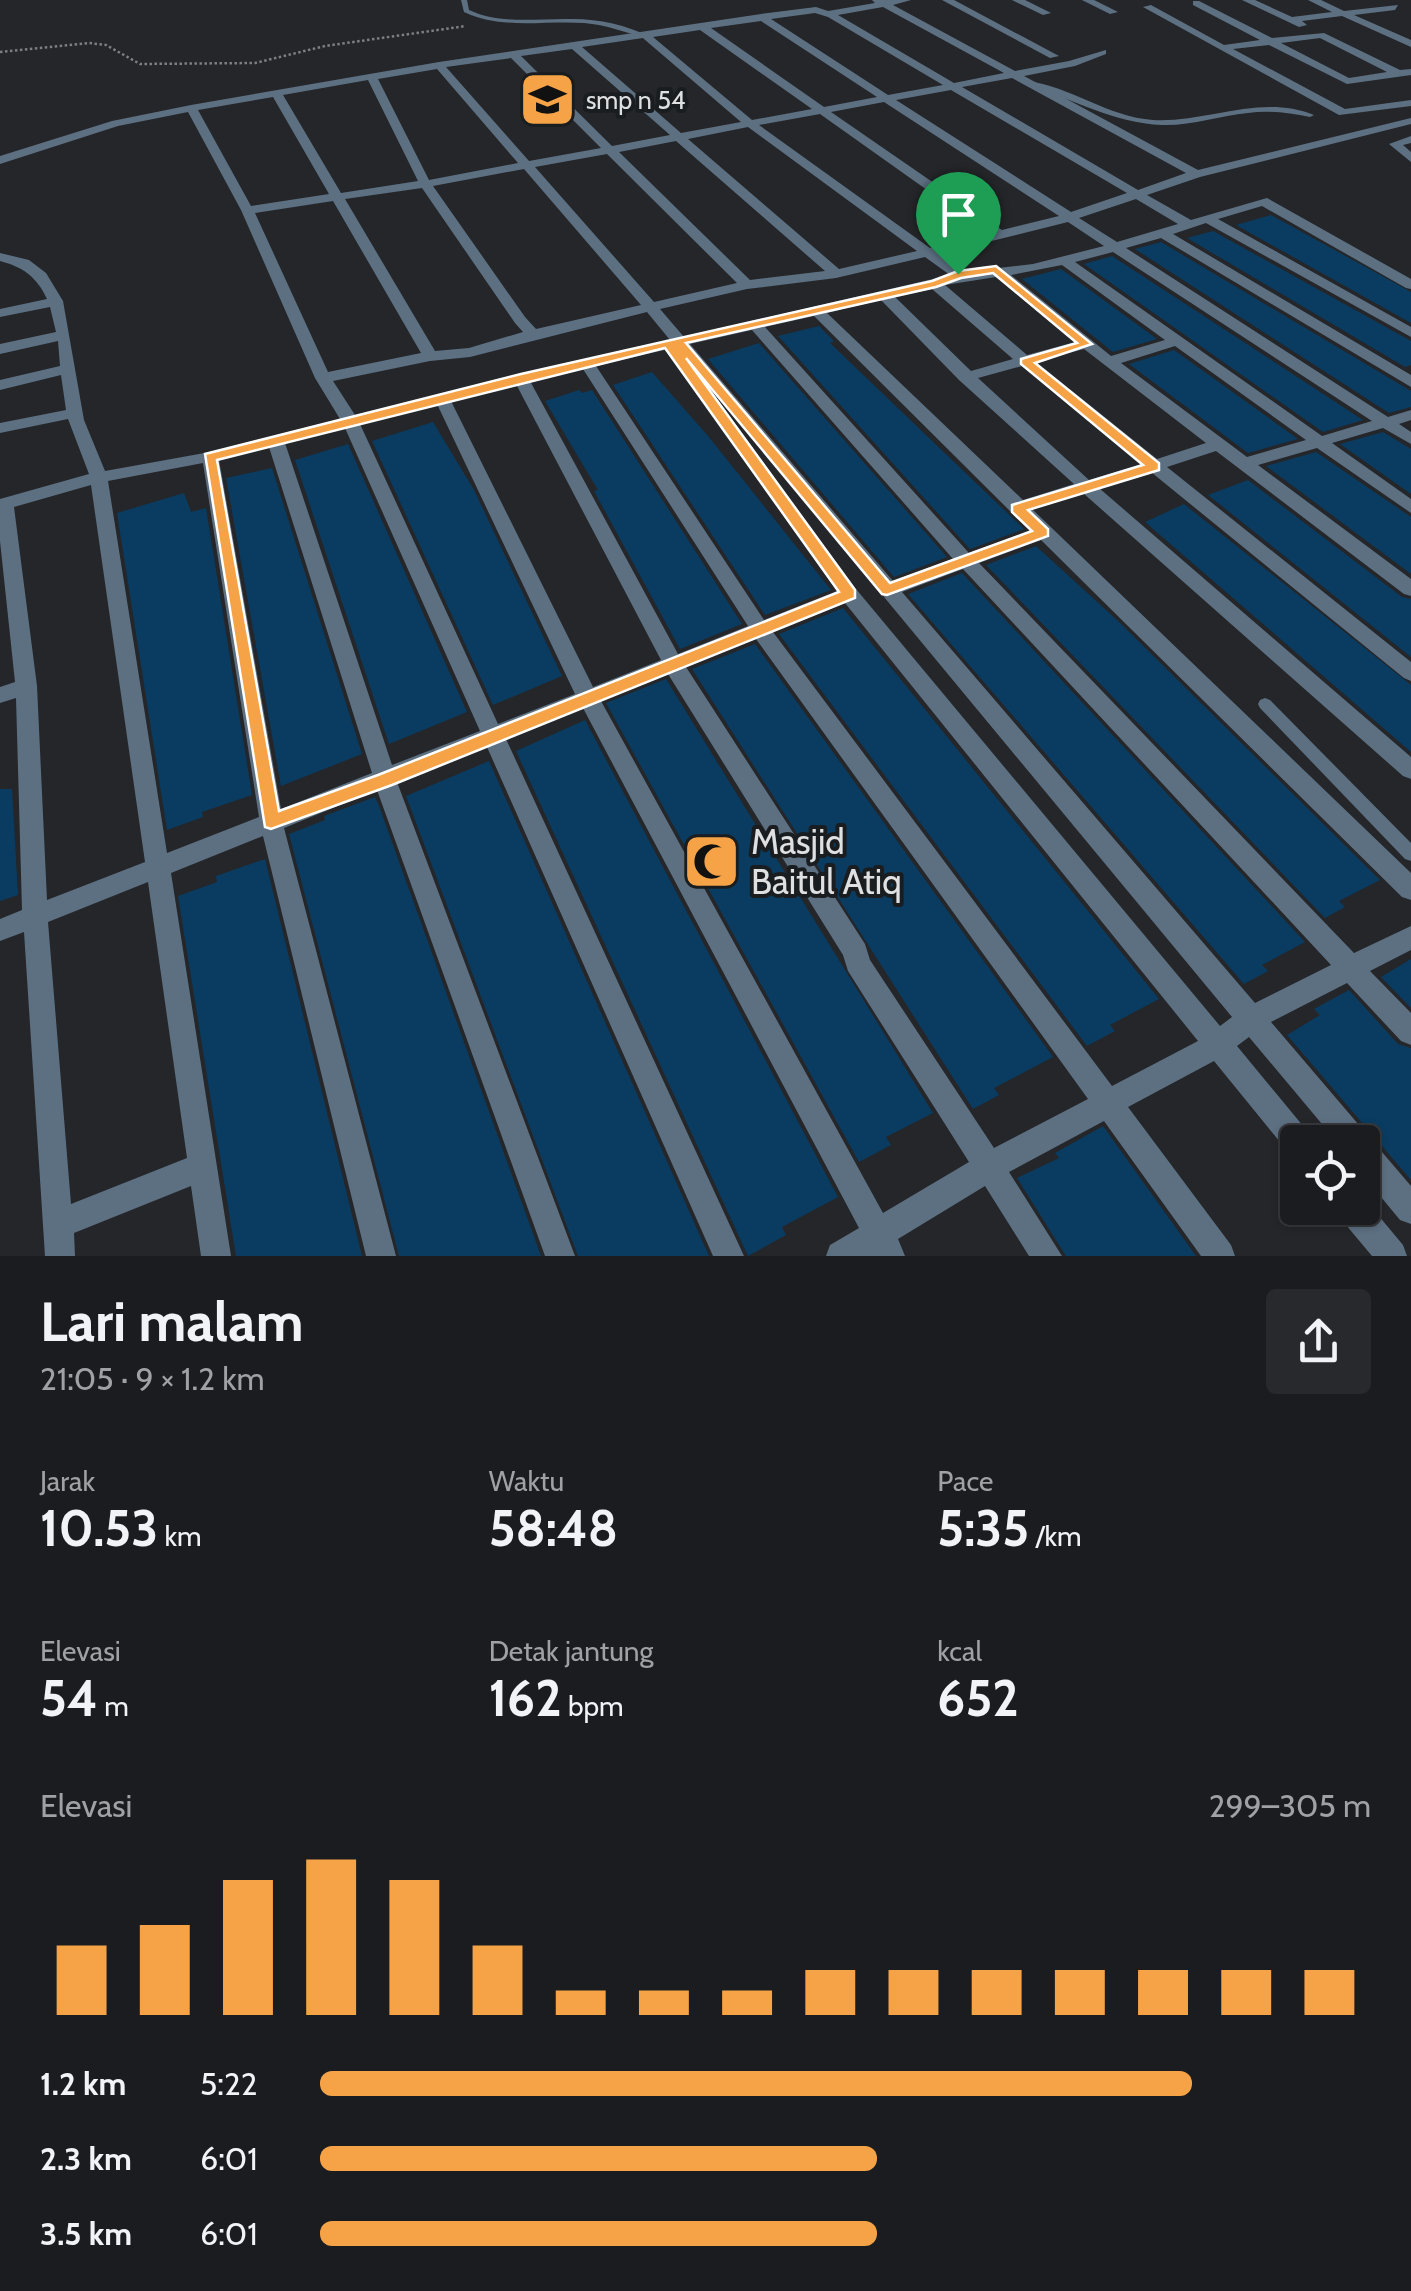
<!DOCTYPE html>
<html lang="id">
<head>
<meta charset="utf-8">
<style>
	:root { --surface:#1b1c1f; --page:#28292c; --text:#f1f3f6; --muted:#a0a1a4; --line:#393a3d; --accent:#f5a346 }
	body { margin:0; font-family:Cabin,sans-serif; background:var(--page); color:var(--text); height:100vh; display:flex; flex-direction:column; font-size:38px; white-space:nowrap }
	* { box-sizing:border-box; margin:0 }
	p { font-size:32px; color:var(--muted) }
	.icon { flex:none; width:55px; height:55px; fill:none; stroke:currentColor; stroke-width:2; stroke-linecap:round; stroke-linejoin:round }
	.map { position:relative; height:1256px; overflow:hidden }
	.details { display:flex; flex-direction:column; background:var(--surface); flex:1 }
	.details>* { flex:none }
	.buttons { position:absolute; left:1280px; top:1125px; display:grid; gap:20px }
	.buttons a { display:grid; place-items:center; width:100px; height:100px; border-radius:10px; background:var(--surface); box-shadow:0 2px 8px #0004,0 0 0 2px var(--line); font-size:50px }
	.pin { position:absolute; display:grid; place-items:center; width:85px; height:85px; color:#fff; margin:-102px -42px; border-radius:50% 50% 50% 0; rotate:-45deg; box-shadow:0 0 10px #0007 }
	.pin .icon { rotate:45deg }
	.round { display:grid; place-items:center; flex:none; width:105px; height:105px; border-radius:10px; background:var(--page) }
	.headline { display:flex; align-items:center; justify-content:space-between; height:170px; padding:0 40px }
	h1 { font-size:55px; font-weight:700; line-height:75px }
	.figures { display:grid; grid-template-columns:repeat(3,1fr); gap:15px; height:170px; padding:10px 40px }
	.figures div { display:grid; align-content:center }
	.figures b { font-size:50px; font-weight:700 }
	.figures small { font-size:28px; font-weight:400 }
	.figures p { font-size:28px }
	.chart { height:280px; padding:20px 40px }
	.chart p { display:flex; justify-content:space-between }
	.chart svg { width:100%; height:180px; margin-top:10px; stroke:var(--accent); stroke-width:6 }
	ul { padding:0 40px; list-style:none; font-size:32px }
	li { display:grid; grid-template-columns:160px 120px 1fr; align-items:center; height:75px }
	li i { height:25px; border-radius:12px; background:var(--accent) }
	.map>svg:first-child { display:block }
	.building { fill:#0a3c61 }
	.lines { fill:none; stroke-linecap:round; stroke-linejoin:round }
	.path { stroke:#7d7f81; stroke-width:2.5; stroke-dasharray:2.5 2.5; stroke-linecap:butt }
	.service { fill:#5d7082; fill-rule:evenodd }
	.minor { fill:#5d7082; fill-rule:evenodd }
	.route { fill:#f5a346; stroke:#fff; stroke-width:2.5; fill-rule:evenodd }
	.labels { text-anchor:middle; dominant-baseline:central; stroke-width:8; stroke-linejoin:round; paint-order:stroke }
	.far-poi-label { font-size:25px; fill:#dfe0e2; stroke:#1a1d1f; text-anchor:start }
	.near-poi-label { font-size:35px; fill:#dfe0e2; stroke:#1a1d1f; text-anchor:start }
</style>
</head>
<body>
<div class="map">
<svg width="1411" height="1256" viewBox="0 0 1411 1256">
	<rect width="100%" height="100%" fill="#242629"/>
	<!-- building -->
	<g class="building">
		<polygon points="1271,215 1411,292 1411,323 1236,225"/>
		<polygon points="1213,231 1411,341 1411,365 1405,367 1187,238"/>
		<polygon points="1161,242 1411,391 1411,407 1389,413 1135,249"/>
		<polygon points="1112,256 1363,420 1323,432 1084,264"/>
		<polygon points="1061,269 1157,339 1113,352 1022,279"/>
		<polygon points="819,326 834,341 830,343 1024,529 970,549 778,336"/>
		<polygon points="759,343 947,557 894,577 708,359"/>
		<polygon points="1174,350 1298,439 1248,453 1129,364"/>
		<polygon points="652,372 708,436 831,590 765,615 613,385"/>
		<polygon points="579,390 582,393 592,390 742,624 680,649 594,491 598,490 545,401"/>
		<polygon points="433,422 474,490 562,676 493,705 372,441"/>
		<polygon points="1383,432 1411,449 1411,494 1340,444"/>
		<polygon points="348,444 467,712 389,744 295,460"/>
		<polygon points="1316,452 1411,517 1411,574 1266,466"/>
		<polygon points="272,468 362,754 281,786 226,478"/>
		<polygon points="1248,480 1402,597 1411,599 1411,657 1208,495"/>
		<polygon points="184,493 191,512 206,508 252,795 202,812 203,817 167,830 117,513"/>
		<polygon points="1184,504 1411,685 1411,752 1145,522"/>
		<polygon points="1036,546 1118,621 1380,880 1339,901 1345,907 1325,918 986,565"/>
		<polygon points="962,573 1305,942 1262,965 1268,971 1244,984 908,594"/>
		<polygon points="843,608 1159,999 1110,1025 1115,1031 1087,1046 779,634"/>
		<polygon points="755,644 1053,1057 994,1088 999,1095 973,1109 692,669"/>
		<polygon points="666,679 933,1113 886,1137 891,1145 859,1162 606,703"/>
		<polygon points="585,720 838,1197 782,1227 786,1235 748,1256 516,751"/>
		<polygon points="489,761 709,1256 578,1256 406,796"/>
		<polygon points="0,789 12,789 18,895 0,901"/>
		<polygon points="375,797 379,806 541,1256 399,1256 289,834 325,820 324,816"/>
		<polygon points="265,859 362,1256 236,1256 178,896 217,882 216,876"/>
		<polygon points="1411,959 1411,1008 1381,977"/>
		<polygon points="1349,990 1398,1044 1411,1048 1411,1180 1287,1035 1320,1015 1314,1009"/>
		<polygon points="1103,1126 1196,1256 1066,1256 1017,1178 1059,1158 1055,1153"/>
	</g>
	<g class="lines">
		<!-- path -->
		<polyline class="path" points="0,52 89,43 106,45 140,64 255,63 325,46 466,26"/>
		<!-- service -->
		<g class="service">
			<path d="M461 0H467L469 10C501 25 538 18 573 19 599 19 627 25 650 37L647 39C626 32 606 25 584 23 544 20 502 30 464 12Z"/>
			<path d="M1027 81C1070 86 1108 117 1153 120 1206 123 1262 93 1314 115L1310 117C1289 113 1269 110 1248 113 1219 116 1191 126 1162 125 1114 123 1073 99 1027 85Z"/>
			<polygon points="1265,698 1270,700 1411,843 1411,861 1405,859 1260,708 1258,704 1260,700"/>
		</g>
		<!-- minor -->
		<g class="minor">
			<path d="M872 0H911L893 5 1015 71 1069 61 1106 50V54L1075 66 1024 76 1198 170 1411 118V124L1200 177 1147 195 1191 220 1267 198 1411 279V289L1406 288 1262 206 1218 219 1411 327V337L1206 223 1173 234 1411 375V387L1161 238 1126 248 1388 417 1411 410V420L1399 424 1411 432V444L1383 428 1332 443 1411 499V513L1317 448 1258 465 1411 579V596L1404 594 1216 451 1167 467 1411 662V681L1404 678 1151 472 1099 488 1411 757V779L1403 776 1083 493 1032 509 1411 873V900L1402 897 1041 540 979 563 1354 953 1411 926V950L1370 971 1411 1013V1045L1401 1041 1347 983 1271 1022 1411 1186V1224L1400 1220 1362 1174V1142H1337L1249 1037 1237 1046 1308 1132 1312 1142H1298V1156L1288 1152 1214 1061 1128 1107 1231 1245 1235 1256H1201L1104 1121 1009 1172 1062 1256H1029L985 1186 898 1239 905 1256H826L830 1245 859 1228 583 708 506 739 744 1256H713L487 747 397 782 575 1256H545L377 790 284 828 396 1256H366L263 836 171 873 231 1256H201L191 1186 74 1233 75 1256H45L24 932 0 941V919L22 910 16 698 0 703V687L15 682 0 541V499L89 474 68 419 0 433V423L66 410 61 375 0 390V380L60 366 58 341 0 354V344L56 332 50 307 0 317V309L47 299C37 277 23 267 0 261V253L29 260 46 273 63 301 84 420 105 471 210 452 340 419 315 378 241 210 188 112 118 126 0 164V156L112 121 191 105 439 62 761 14 816 7 828 11 875 3ZM883 7 1004 73 954 83 838 15ZM815 13 828 17 943 85 888 95 771 19ZM761 21 877 97 824 107 711 28ZM700 30 812 109 752 120 653 37ZM643 38 644 39 741 122 681 133 582 47ZM572 49 670 135 612 146 521 56ZM511 58 601 148 529 161 446 67ZM437 69 518 163 429 180 378 79ZM1012 78 1186 173 1138 190 962 87ZM368 80 418 181 341 193 283 95ZM951 90 1127 193 1071 212 896 100ZM273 97 329 194 251 206 198 110ZM884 102 1059 216 1002 230 831 112ZM820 114 989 234 930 248 759 125ZM748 127 917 251 839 269 688 139ZM676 141 825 271 750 280 619 152ZM607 154 737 283 654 302 535 167ZM524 169 641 305 536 329 525 317 433 186ZM422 188 515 323 523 332 469 348 435 351 345 199ZM1136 199 1178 224 1117 242 1079 218ZM333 201 421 353 328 372 255 213ZM1068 222 1104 246 1033 264 963 272 939 254ZM1113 252 1372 421 1322 436 1075 262ZM925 257 950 275 684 337 660 309 747 289 836 278ZM1062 265 1165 340 1111 356 1011 275ZM996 277 1075 342 1027 355 945 285ZM932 289 1013 359 971 371 895 297ZM881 300 959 380 1074 484 1023 500 827 313ZM647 312 670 340 355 415 333 381 430 361 470 357ZM814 316 1011 512 1031 531 969 553 765 327ZM752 330 953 559 893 581 690 344ZM1175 346 1306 440 1247 457 1121 363ZM677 347 1232 1017 1220 1026 856 589 702 378H690L688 381 837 591 764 620 596 366ZM1084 349 1206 443 1157 459 1036 362ZM1022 366 1141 464 1089 480 978 378ZM583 369 748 626 678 654 530 381ZM516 384 661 660 593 687 451 401ZM437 404 575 694 498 724 360 424ZM345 428 480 731 392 765 285 443ZM269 447 372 773 281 809 219 460ZM203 463 259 817 167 853 108 481ZM91 485 145 862 47 900 37 686 14 507ZM963 569 1331 965 1255 1003 902 592ZM845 603 1198 1041 1112 1086 773 632ZM756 639 1088 1099 994 1148 870 960 865 944 686 667ZM668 674 843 955 848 971 969 1162 883 1213 601 701ZM148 882 187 1158 71 1204 48 922Z"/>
			<polygon points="942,0 954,0 1059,56 1050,58"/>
			<polygon points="1012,0 1025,0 1051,13 1043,15"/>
			<polygon points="1082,0 1094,0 1118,12 1110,14"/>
			<polygon points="1242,0 1255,0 1292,17 1332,12 1308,0 1321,0 1344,11 1398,5 1395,10 1354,15 1411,40 1411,47 1342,16 1302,21 1307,25 1299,27"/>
			<path d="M1193 1H1199L1272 38 1324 33 1400 70 1411 69V75L1347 84 1269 45 1233 49 1345 109 1411 100V106L1339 115 1143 7 1151 5 1224 45 1260 40 1193 5ZM1320 38 1387 72 1349 78 1281 43Z"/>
			<polygon points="1411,136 1411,143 1403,145 1411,152 1411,162 1389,144"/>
			<polygon points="1363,1197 1403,1245 1407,1256 1372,1256 1341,1219 1337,1208 1362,1208"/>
		</g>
	</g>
	<!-- route -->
	<path class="route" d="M996 266 1092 344 1035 363 1159 463V470L1028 510 1048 529V536L887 595 882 594 686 358 855 590V598L392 785 271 829 265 827 205 454 521 374 932 281 958 271ZM993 273 1077 343 1021 359V364L1143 465 1012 505V512L1032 531 890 583 686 343 936 287 961 278ZM665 348 839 592 378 775 279 811 217 460Z"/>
	<!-- icons -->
	<defs>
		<symbol id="school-square" viewBox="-11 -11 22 22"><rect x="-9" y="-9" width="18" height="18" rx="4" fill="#f5a346" stroke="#1a1d1f"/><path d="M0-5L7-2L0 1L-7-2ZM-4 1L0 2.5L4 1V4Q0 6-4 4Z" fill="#111"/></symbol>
		<symbol id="mosque-square" viewBox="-11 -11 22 22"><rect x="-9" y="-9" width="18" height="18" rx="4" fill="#f5a346" stroke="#1a1d1f"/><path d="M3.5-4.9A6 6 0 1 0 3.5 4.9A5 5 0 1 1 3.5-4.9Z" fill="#111"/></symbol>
	</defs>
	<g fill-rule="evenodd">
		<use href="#school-square" x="516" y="68" width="63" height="63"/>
		<use href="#mosque-square" x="680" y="830" width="63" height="63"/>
	</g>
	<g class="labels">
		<!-- far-poi labels -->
		<g class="far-poi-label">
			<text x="586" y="100">smp n 54</text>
		</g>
		<!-- near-poi labels -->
		<g class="near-poi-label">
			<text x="751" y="841">Masjid<tspan x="751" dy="40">Baitul Atiq</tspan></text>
		</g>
	</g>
</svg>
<div class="buttons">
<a><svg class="icon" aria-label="locate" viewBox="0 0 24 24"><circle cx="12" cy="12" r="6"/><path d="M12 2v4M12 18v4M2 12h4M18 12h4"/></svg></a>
</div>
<div class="pin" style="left:958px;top:274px;background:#1e9e55"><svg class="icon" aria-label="arrive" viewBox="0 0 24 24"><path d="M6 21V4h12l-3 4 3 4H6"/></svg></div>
</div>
<section class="details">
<div class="headline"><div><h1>Lari malam</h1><p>21:05 · 9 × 1.2 km</p></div><a class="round"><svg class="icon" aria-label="share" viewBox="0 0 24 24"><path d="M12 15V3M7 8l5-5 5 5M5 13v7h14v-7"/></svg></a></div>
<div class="figures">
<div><p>Jarak</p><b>10.53<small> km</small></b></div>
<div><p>Waktu</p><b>58:48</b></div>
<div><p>Pace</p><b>5:35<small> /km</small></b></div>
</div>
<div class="figures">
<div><p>Elevasi</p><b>54<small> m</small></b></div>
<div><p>Detak jantung</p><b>162<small> bpm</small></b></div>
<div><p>kcal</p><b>652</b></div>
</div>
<div class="chart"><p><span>Elevasi</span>299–305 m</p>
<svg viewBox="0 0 160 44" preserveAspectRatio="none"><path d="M5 44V27M15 44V22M25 44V11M35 44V6M45 44V11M55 44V27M65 44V38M75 44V38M85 44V38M95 44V33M105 44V33M115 44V33M125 44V33M135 44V33M145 44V33M155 44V33"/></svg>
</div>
<ul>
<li><b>1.2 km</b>5:22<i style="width:83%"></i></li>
<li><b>2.3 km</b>6:01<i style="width:53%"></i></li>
<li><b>3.5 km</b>6:01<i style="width:53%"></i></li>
</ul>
</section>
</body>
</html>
